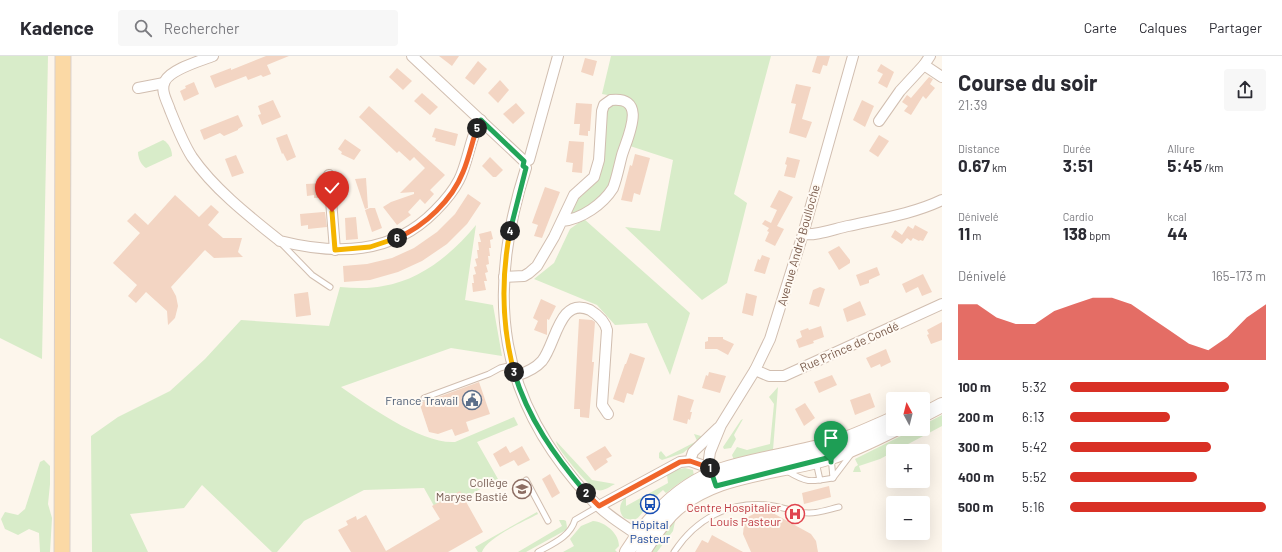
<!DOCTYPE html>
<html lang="fr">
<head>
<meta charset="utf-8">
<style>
	:root { --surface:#fff; --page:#f7f7f7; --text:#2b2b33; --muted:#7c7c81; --line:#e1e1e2; --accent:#d93025 }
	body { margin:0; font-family:Barlow,sans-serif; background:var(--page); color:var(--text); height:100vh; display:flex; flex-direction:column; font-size:15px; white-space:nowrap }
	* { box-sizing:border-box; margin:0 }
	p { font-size:13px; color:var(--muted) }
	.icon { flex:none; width:22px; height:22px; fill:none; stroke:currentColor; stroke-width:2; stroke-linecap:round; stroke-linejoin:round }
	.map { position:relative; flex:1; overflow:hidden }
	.sheet { display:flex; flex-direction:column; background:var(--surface); width:340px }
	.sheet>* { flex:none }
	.needle { width:26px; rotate:353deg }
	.fabs { position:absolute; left:886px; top:336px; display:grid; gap:8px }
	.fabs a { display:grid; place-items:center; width:44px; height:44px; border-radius:4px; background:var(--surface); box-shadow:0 4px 16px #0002; font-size:20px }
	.pin { position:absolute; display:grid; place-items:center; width:34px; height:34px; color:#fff; margin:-41px -17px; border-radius:50% 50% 50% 0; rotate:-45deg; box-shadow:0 0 4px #0007 }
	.pin .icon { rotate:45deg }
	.km { position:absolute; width:20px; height:20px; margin:-10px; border-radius:50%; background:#222; color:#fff; font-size:11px; line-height:20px; text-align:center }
	.round { display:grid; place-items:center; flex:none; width:42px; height:42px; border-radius:4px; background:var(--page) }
	.head { display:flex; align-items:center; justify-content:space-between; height:68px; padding:0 16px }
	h1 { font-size:22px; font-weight:700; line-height:30px }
	.stats { display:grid; grid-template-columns:repeat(3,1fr); gap:6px; height:68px; padding:4px 16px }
	.stats div { display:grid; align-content:center }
	.stats b { font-size:17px; font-weight:700 }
	.stats small { font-size:11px; font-weight:400 }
	.stats p { font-size:11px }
	.chart { height:112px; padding:8px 16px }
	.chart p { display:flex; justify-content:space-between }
	.chart svg { width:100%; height:72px; margin-top:4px; fill:var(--accent); opacity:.7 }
	ul { padding:0 16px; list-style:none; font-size:13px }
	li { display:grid; grid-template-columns:64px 48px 1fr; align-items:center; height:30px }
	li i { height:10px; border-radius:5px; background:var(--accent) }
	header { display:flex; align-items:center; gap:24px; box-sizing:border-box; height:56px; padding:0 20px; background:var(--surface); border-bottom:1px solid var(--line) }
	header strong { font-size:19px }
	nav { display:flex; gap:22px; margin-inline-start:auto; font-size:14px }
	.search { width:280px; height:36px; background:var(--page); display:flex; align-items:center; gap:10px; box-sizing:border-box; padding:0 14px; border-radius:4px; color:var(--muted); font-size:15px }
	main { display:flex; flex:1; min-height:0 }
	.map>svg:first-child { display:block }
	.green { fill:#d8ecc9 }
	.building { fill:#f3d5c3 }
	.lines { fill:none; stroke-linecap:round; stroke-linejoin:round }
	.lane-casing { stroke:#d1beb0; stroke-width:7 }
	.street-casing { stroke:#d1beb0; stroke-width:12 }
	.secondary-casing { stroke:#d6c0b0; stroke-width:16 }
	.primary-casing { stroke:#dad1cd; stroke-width:17 }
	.lane { stroke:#fff; stroke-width:5 }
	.street { stroke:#fff; stroke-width:10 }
	.secondary { stroke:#fff; stroke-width:14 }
	.primary { stroke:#fbd9a5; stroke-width:15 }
	.split-1-casing { stroke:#fff; stroke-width:8 }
	.split-2-casing { stroke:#fff; stroke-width:8 }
	.split-3-casing { stroke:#fff; stroke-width:8 }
	.split-4-casing { stroke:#fff; stroke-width:8 }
	.split-5-casing { stroke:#fff; stroke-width:8 }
	.split-6-casing { stroke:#fff; stroke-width:8 }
	.split-7-casing { stroke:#fff; stroke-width:8 }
	.split-1 { stroke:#22a559; stroke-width:5 }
	.split-2 { stroke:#f0652b; stroke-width:5 }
	.split-3 { stroke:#22a559; stroke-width:5 }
	.split-4 { stroke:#f5b400; stroke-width:5 }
	.split-5 { stroke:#22a559; stroke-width:5 }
	.split-6 { stroke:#f0652b; stroke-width:5 }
	.split-7 { stroke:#f5b400; stroke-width:5 }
	.labels { text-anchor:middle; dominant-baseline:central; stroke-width:4; stroke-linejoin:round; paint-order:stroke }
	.street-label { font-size:12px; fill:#7a5c4d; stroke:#fffaf3 }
	.service-label { font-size:12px; fill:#4e5e75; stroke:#fffaf3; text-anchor:end }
	.education-label { font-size:12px; fill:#785e54; stroke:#fffaf3; text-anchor:end }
	.health-label { font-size:12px; fill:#be3a42; stroke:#fffaf3; text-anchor:end }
	.transit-label { font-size:12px; fill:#164399; stroke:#fffaf3 }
</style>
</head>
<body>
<header>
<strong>Kadence</strong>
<div class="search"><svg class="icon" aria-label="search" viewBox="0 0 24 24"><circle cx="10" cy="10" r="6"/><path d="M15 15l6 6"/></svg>Rechercher</div>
<nav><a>Carte</a><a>Calques</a><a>Partager</a></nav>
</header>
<main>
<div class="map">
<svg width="942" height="496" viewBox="0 0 942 496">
	<rect width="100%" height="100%" fill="#fdf6ec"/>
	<!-- green -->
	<g class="green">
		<polygon points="0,0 48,0 42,303 0,282"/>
		<polygon points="611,0 771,0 734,138 747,147 727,227 702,244 625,171 660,175 673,104 630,90 637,63 619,41 602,38"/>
		<path d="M623 48 630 59 611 127 602 141 570 161 568 156C574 144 591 134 594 125 601 101 600 73 609 49Z"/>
		<path d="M163 84C169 87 172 94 172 100L146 112C141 109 138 102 138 96Z"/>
		<polygon points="584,163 690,257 670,319 647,267 615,269 597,249 534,223 554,207 570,173"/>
		<path d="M476 169 465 244 493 249 502 300 451 292 341 331C369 350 421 388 455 386L514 361 518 369 477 386 498 423 438 457 424 432 364 434 304 465 277 496H272L202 429 184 452 130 458 148 496H92L91 380 118 361 170 335 205 303 241 264 329 270 340 231C354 232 369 233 383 230 421 224 452 198 476 169Z"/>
		<polygon points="778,331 773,394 734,404 732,399 737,391 747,394 770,388 774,348 769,341"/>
		<polygon points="942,359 942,370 880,403 859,410 861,416 853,416 855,411 858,409 855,403 915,373 923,373 923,369"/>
		<polygon points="743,363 734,379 736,383 731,392 724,393 723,391 741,364"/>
		<polygon points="694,378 701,380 701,382 683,397 662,404 659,402 659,397 661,395 666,401 697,385"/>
		<path d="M556 385 592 424 615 428C609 431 603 436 597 434 589 431 556 392 556 385Z"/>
		<polygon points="44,404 50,410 50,428 48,448 52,462 50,496 40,496 39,477 29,473 18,479 5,473 1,463 5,456 18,459 25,453 40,406"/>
		<path d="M685 412 693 414 694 420 682 425 666 437 663 434 647 448 648 451C637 460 640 467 624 462 618 455 619 447 626 441V450L668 427 667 419 679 413Z"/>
		<path d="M537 456 538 458C525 465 486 482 482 496H478L475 491Z"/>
		<polygon points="676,461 673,475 657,496 648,496"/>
		<polygon points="559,464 564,464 566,465 567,471 566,474 526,496 518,496 562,470"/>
		<path d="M593 465C605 466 619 477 619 490L615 494 617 496H563L574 490 570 483 581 470Z"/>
	</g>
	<!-- building -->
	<g class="building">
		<polygon points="266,0 289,0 267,9 271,18 263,21 261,19 248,24 246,20 215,32 210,20 231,12 231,14"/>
		<polygon points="439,0 459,0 452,10"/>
		<polygon points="817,0 830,0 827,10 823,9 820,18 812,16"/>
		<polygon points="585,2 597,5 593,20 581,16"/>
		<polygon points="478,5 487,13 474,29 465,22"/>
		<polygon points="881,8 894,16 887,32 878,27 883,18 877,15"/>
		<polygon points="397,12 412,25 403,34 389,21"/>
		<polygon points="929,21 933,23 930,28 935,32 926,43 923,40 911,59 904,55 908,50 902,46 907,39 911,42"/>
		<polygon points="500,24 509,34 498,47 488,37"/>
		<polygon points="194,26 199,38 184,45 180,35 186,32 185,30"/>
		<polygon points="796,28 811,31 802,63 812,66 806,82 789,77 796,48 791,47"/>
		<polygon points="422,37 438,51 430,59 414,45"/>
		<polygon points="273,44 281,61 262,69 258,59 261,58 258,50"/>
		<polygon points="862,44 874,50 865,71 853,64"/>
		<polygon points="516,47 525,57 513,68 503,58"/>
		<polygon points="576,47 592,48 590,75 588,75 588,80 579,79 580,68 574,68"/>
		<polygon points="369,50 445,119 430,134 434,138 425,148 420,143 408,156 411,159 397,169 383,151 391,146 414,138 414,136 400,137 425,112 414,101 410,105 399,95 397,97 359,61"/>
		<polygon points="238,59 243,70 238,73 238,74 224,80 220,77 204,84 200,74"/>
		<polygon points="435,72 458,78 455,90 435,85 436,82 432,81"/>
		<polygon points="287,78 296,101 287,105 283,97 282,98 276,82"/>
		<polygon points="879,79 889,85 878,101 869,95"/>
		<polygon points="345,83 361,94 354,104 341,98 342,96 338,93"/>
		<polygon points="569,85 584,86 582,117 572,116 573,107 566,106"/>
		<polygon points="635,98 650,102 640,139 634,137 632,146 621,144 630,109 632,110"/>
		<polygon points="236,99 244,117 232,121 225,103"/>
		<polygon points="490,101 503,114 496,121 493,121 482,110"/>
		<polygon points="787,101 800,104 795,122 784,120 787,109 785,108"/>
		<polygon points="366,122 368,152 365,153 355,123"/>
		<polygon points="323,127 324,142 314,142 314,139 307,140 306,128"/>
		<polygon points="545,131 560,136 542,182 534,180 538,169 532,167"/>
		<polygon points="779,134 793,141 777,170 784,173 775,190 765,185 769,176 767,175 769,172 762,168 765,164 771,167 777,154 770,151"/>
		<polygon points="468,138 481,147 467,168 447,188 422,205 398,216 370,224 344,226 343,210 367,208 392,202 414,192 437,176 455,158"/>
		<polygon points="175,139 199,161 211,149 219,156 208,169 223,182 242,182 238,196 243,201 214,202 205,194 203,196 171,231 176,240 178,250 175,262 168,269 167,255 146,236 136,247 128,240 137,229 113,207 140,177 127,165 135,157 148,169"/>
		<polygon points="370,152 375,152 382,172 372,176 365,154"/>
		<polygon points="323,156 325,156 327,171 308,173 308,169 301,170 300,158"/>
		<polygon points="356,161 358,183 346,184 345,162"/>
		<polygon points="915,169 928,176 923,185 920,184 919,185 913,182 911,185 907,182 902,188 891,181 895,174 902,179 908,170 913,173"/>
		<polygon points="491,175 493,183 490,184 491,192 489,192 490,200 488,200 489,208 486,209 488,216 485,217 487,225 484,225 486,234 473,236 472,227 474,227 473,219 476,218 474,211 477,210 475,203 478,202 477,194 479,194 478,186 481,186 479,178"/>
		<polygon points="839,190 850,204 850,207 839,214 828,196"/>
		<polygon points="762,199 770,202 765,218 754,215 758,203 760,204"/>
		<polygon points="877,211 880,219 869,224 869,227 860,230 856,219"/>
		<polygon points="923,218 932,236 922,240 918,231 906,237 902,228"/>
		<polygon points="820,231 825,233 819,251 809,248 813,234"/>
		<polygon points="308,236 311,259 296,261 294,238"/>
		<polygon points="746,237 757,240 753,260 742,257"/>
		<polygon points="541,243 556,250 549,264 547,263 547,279 534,274 538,265 533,262"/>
		<polygon points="860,245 866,259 847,266 843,253"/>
		<polygon points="579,263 592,264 595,266 592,306 594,306 589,362 580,361 580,353 574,353"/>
		<polygon points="942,266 942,284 931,288 927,279 929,278 927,274"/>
		<polygon points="821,270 824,281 813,285 814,287 799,292 796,284 802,281 800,275 808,272 809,274"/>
		<polygon points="708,281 723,281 723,283 734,288 728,299 717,293 705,293 705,286 708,285"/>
		<polygon points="886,293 891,306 881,311 880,308 871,312 866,302"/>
		<polygon points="630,297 645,302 633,339 627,337 624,347 613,343 625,308 626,308"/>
		<polygon points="709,316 726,320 720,337 702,332 706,319 708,320"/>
		<polygon points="832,319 837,329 819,337 814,326"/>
		<polygon points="479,326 490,358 466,366 469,375 455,380 452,373 438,378 429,376 419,346 425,346"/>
		<polygon points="870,337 875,351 855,359 850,344"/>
		<polygon points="678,339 694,344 690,356 692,356 690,364 688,363 687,368 673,364"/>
		<polygon points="805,347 815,362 804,370 795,353"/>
		<polygon points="506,390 510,397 522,390 530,404 518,410 514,404 500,411 493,398"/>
		<polygon points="605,390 612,400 606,403 608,406 595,415 586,401"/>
		<polygon points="550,418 560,437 552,442 542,423"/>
		<polygon points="829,430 831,441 804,448 802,437"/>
		<polygon points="460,435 483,476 448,496 351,496 338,474 348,469 346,465 356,460 357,464 366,459 386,495 440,463 432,450"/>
		<polygon points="759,455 771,456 811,478 816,485 818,496 751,496 743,478 744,468 748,461"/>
		<polygon points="712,479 743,496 695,496 702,484 708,487"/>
	</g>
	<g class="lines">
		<defs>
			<g id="lane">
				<polyline points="280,186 312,219 330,231"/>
				<polyline points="424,342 489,318 500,312 512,309"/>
				<polyline points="831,401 833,422"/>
				<polyline points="816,406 820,424"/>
				<path d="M787 415C807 427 810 426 833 422L852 397"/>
				<polyline points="526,424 548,465"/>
				<path d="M538 496C552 488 570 481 575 464L599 450"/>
				<path d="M674 496C695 464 728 445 767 449 781 450 795 457 809 457 819 457 830 453 839 451"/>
			</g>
			<g id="street">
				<path d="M213 0C200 5 171 13 165 25 160 34 167 45 170 54 176 69 183 87 192 101 214 133 250 161 280 185 336 199 392 199 435 155 444 146 453 136 459 124 468 107 471 77 481 64"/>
				<polyline points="412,0 524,105"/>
				<polyline points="924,9 942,21"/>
				<polyline points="138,32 164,27"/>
				<polyline points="879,65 900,35 924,9 930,0"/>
				<polyline points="529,104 558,0"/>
				<path d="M526 112C485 240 497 343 591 443 606 459 626 471 644 483"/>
				<polyline points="329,119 335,194"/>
				<path d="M803 178C816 180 834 173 848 170 879 163 913 158 942 144"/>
				<path d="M504 221 524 220 529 217 537 210 554 181 574 139 594 121 599 104 602 55 604 49 611 44C648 40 628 80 622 99 619 110 617 122 613 132 603 148 582 163 562 165"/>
				<polyline points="755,314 769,320 784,320 942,248"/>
				<path d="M516 320C525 317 535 313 542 305 556 288 559 240 590 254 598 259 605 265 607 274L602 349 608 358"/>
				<polyline points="690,405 710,412"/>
				<polyline points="714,424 709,403 710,396 721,369 755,314 770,283 803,178 853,0"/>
				<polyline points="599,450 680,406 690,405 693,396 718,372"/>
			</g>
			<g id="secondary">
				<polyline points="923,359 942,349"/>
				<path d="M627 496C650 460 680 428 722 414 759 402 799 398 837 386 856 380 874 371 893 363"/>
				<path d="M643 496C651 483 660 470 670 459 711 416 778 418 831 401 853 394 875 383 895 373"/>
			</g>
			<polyline id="primary" points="62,496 63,0"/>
		</defs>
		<!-- lane casing -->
		<use href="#lane" class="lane-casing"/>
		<!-- street casing -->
		<use href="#street" class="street-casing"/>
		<!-- secondary casing -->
		<use href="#secondary" class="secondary-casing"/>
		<!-- primary casing -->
		<use href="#primary" class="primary-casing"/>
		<!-- lane -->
		<use href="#lane" class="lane"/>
		<!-- street -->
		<use href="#street" class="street"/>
		<!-- secondary -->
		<use href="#secondary" class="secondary"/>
		<!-- primary -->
		<use href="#primary" class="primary"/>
	</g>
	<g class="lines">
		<defs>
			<polyline id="split-1" points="710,412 716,430 831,401 831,406"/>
			<polyline id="split-2" points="586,437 599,450 680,406 690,405 710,412"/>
			<path id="split-3" d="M514 316C528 363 555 400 586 437"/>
			<path id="split-4" d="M510 175C501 222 502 270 514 316"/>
			<polyline id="split-5" points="477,72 481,64 524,105 523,110 526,112 510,175"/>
			<path id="split-6" d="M397 182C425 170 452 144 463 116 469 102 472 86 477 72"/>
			<polyline id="split-7" points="332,156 335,194 370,191 397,182"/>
		</defs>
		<!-- split-1 casing -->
		<use href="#split-1" class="split-1-casing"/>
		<!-- split-2 casing -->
		<use href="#split-2" class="split-2-casing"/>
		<!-- split-3 casing -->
		<use href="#split-3" class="split-3-casing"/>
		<!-- split-4 casing -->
		<use href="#split-4" class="split-4-casing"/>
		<!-- split-5 casing -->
		<use href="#split-5" class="split-5-casing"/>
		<!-- split-6 casing -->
		<use href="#split-6" class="split-6-casing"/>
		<!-- split-7 casing -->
		<use href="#split-7" class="split-7-casing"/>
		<!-- split-1 -->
		<use href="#split-1" class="split-1"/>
		<!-- split-2 -->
		<use href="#split-2" class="split-2"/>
		<!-- split-3 -->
		<use href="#split-3" class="split-3"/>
		<!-- split-4 -->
		<use href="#split-4" class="split-4"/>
		<!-- split-5 -->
		<use href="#split-5" class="split-5"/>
		<!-- split-6 -->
		<use href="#split-6" class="split-6"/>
		<!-- split-7 -->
		<use href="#split-7" class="split-7"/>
	</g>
	<!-- icons -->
	<defs>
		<symbol id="civic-ring" viewBox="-11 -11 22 22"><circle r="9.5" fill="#fffaf3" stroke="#5c6f8a" stroke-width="1.5"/><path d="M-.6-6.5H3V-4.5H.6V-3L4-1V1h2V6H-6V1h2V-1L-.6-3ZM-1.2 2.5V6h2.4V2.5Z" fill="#5c6f8a"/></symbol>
		<symbol id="school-ring" viewBox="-11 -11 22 22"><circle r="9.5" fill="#fffaf3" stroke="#8d6e63" stroke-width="1.5"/><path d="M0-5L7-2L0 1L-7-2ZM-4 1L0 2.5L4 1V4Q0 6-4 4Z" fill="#8d6e63"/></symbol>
		<symbol id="bus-ring" viewBox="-11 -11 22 22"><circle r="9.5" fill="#fffaf3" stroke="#1a4fb4" stroke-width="1.5"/><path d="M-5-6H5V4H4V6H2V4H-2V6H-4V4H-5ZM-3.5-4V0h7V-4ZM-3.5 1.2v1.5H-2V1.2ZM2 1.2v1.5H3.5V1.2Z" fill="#1a4fb4"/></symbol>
		<symbol id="hospital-ring" viewBox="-11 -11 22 22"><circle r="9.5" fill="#fffaf3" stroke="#e0444e" stroke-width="1.5"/><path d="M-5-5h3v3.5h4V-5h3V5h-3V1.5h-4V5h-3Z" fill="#e0444e"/></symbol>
	</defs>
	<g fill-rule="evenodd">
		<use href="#civic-ring" x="461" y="333" width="22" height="22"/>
		<use href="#school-ring" x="511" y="422" width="22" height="22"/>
		<use href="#bus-ring" x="639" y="437" width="22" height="22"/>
		<use href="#hospital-ring" x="784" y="447" width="22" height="22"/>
	</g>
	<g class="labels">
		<!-- street labels -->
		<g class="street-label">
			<text transform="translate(798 189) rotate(-74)">Avenue André Boulloche</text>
			<text transform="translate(849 290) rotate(-24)">Rue Prince de Condé</text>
		</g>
		<!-- service labels -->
		<g class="service-label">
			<text x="458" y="344">France Travail</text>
		</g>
		<!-- education labels -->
		<g class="education-label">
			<text x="508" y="426">Collège<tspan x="508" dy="14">Maryse Bastié</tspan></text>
		</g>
		<!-- health labels -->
		<g class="health-label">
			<text x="781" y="451">Centre Hospitalier<tspan x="781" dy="14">Louis Pasteur</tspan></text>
		</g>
		<!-- transit labels -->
		<g class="transit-label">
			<text x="650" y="468">Hôpital<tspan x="650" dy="14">Pasteur</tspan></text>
		</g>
	</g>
</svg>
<div class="fabs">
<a><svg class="needle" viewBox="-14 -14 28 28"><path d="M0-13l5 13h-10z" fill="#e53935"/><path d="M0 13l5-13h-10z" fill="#7c7c81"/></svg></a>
<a>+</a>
<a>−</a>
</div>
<div class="pin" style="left:831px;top:406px;background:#1e9e55"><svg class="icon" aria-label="arrive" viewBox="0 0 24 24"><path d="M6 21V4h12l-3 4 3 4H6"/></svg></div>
<div class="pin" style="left:332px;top:156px;background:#d93025"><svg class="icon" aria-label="check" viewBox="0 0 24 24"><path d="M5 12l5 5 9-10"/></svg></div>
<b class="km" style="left:710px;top:412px">1</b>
<b class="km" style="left:586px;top:437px">2</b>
<b class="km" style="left:514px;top:316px">3</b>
<b class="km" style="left:510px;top:175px">4</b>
<b class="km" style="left:477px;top:72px">5</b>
<b class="km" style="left:397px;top:182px">6</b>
</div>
<section class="sheet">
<div class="head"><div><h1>Course du soir</h1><p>21:39</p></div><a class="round"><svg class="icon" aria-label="share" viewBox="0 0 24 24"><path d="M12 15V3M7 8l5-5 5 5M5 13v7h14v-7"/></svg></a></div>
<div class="stats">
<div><p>Distance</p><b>0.67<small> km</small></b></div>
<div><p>Durée</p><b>3:51</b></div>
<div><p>Allure</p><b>5:45<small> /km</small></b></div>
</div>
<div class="stats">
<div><p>Dénivelé</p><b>11<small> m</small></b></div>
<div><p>Cardio</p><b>138<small> bpm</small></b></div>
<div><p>kcal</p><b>44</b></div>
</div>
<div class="chart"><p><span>Dénivelé</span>165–173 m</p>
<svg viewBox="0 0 160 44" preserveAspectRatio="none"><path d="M0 44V10L10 10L20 18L30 22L40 22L50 14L60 10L70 6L80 6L90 10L100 18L110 26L120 34L130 38L140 30L150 18L160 10V44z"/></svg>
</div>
<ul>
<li><b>100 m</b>5:32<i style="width:81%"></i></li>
<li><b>200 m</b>6:13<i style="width:51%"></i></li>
<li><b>300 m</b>5:42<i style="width:72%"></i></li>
<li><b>400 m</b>5:52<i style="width:65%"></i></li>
<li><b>500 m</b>5:16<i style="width:100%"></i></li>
</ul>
</section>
</main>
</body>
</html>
